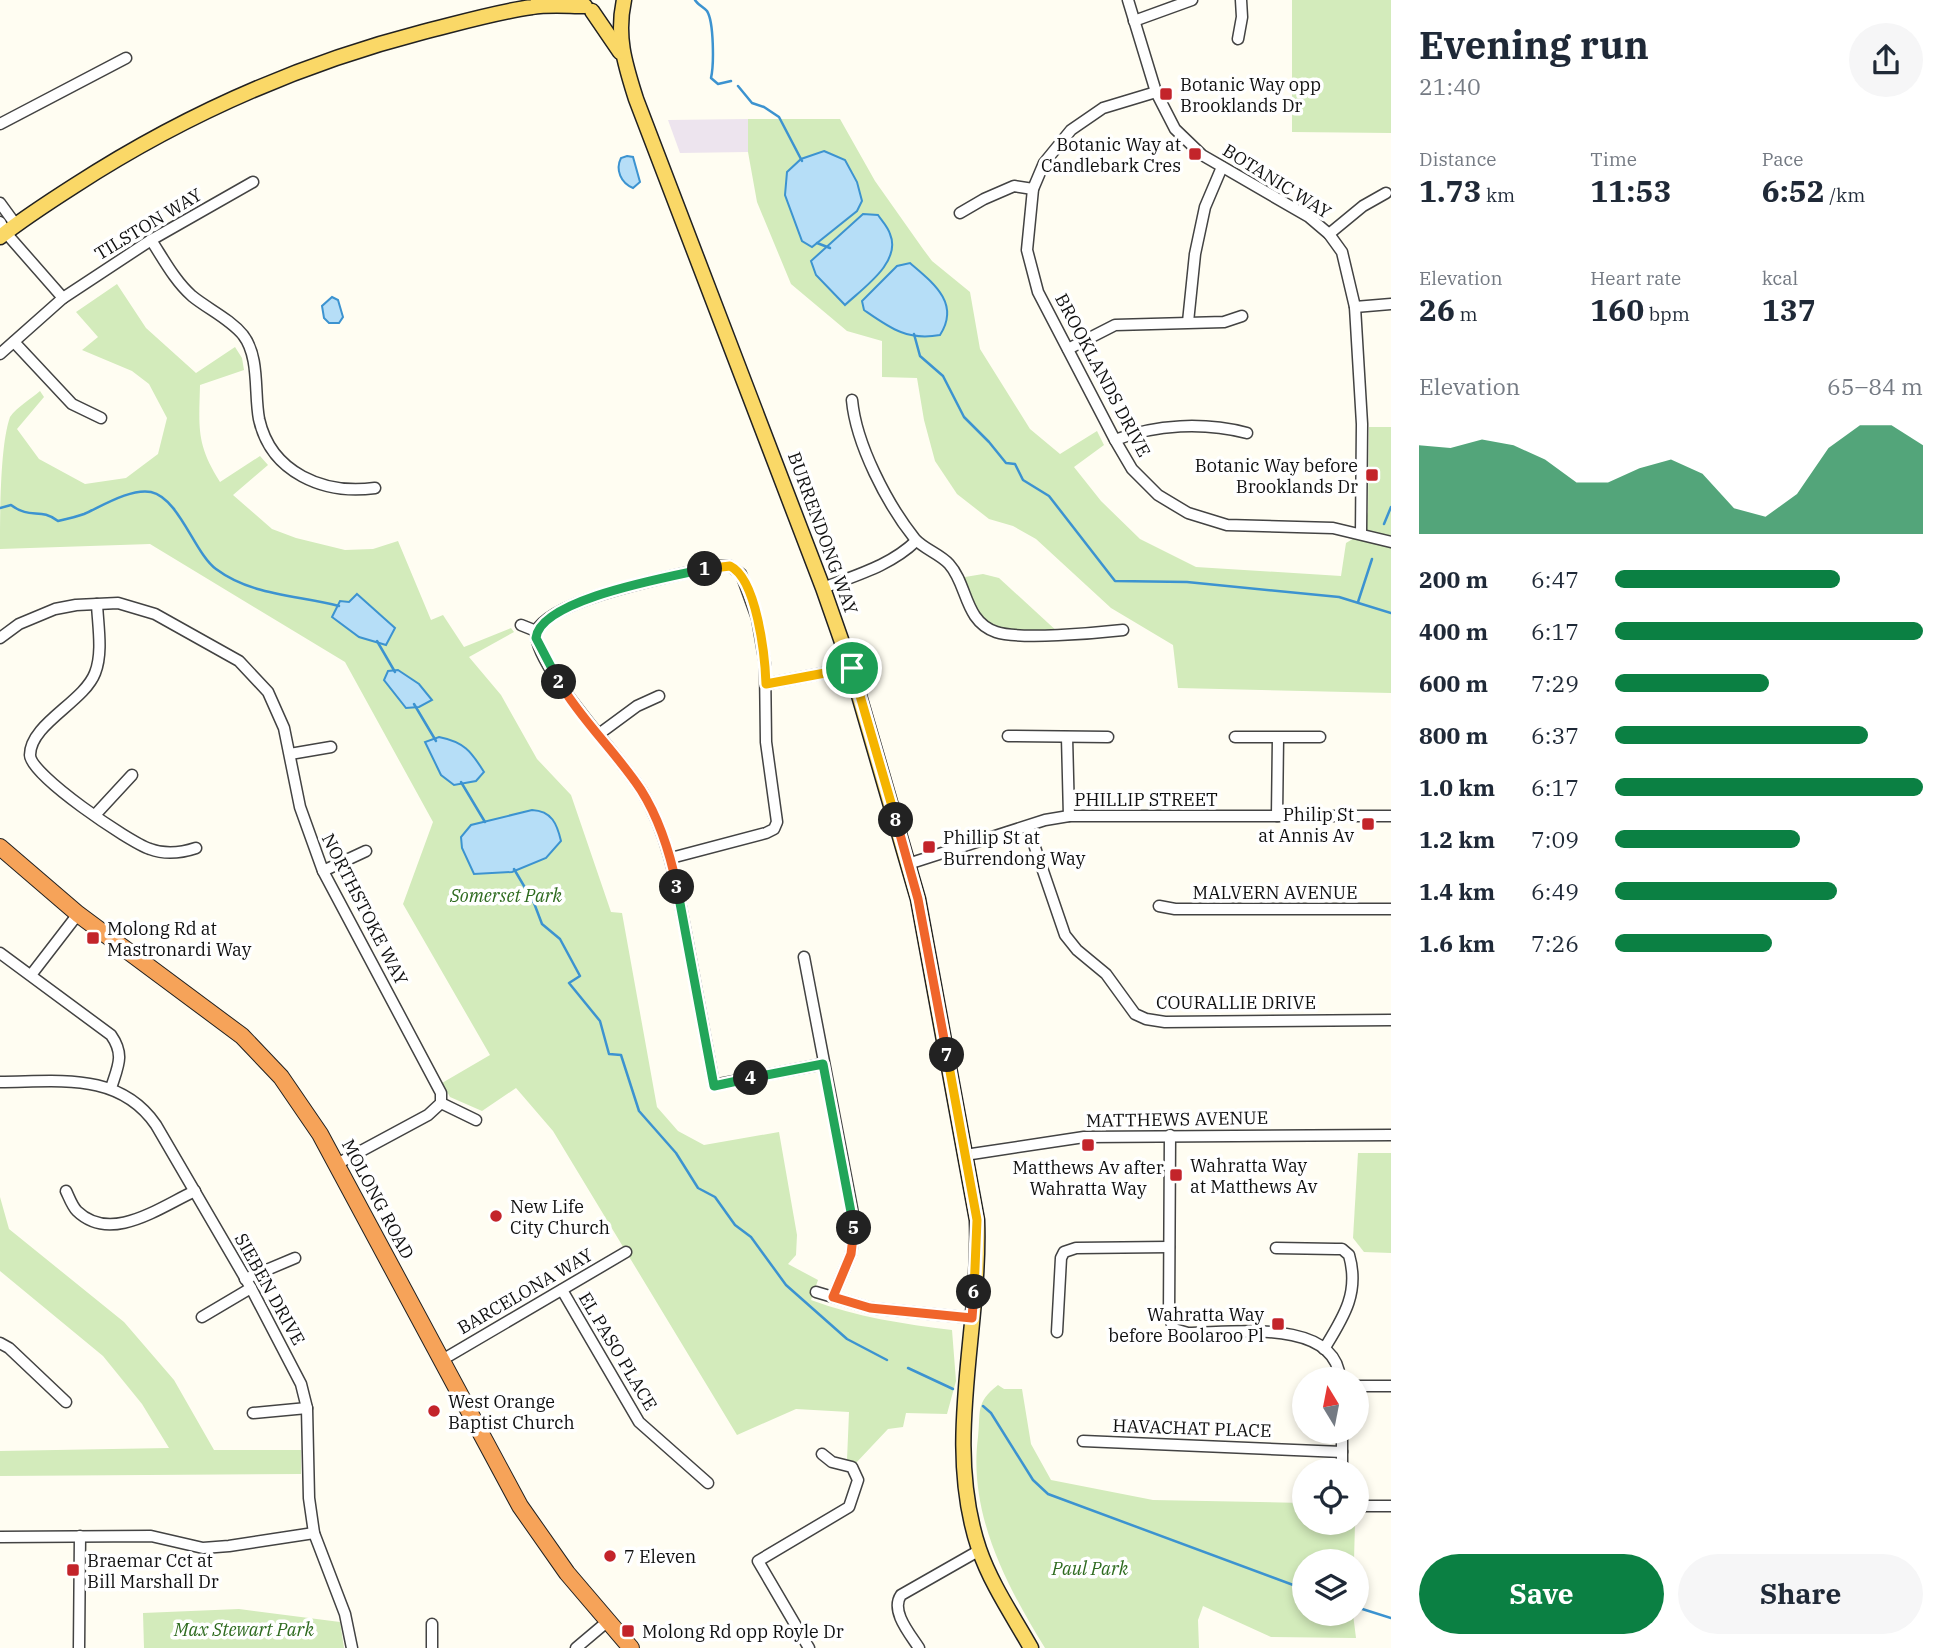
<!DOCTYPE html>
<html lang="en">
<head>
<meta charset="utf-8">
<style>
	:root { --surface:#fff; --page:#f6f6f7; --text:#1f2937; --muted:#747a83; --accent:#0b8043 }
	body { margin:0; font-family:"IBM Plex Serif",serif; background:var(--page); color:var(--text); height:100vh; display:flex; flex-direction:column; font-size:26px; white-space:nowrap }
	* { box-sizing:border-box; margin:0 }
	p { font-size:23px; color:var(--muted) }
	.icon { flex:none; width:38px; height:38px; fill:none; stroke:currentColor; stroke-width:2; stroke-linecap:round; stroke-linejoin:round }
	.map { position:relative; flex:1; overflow:hidden }
	.side { display:flex; flex-direction:column; background:var(--surface); width:560px }
	.side>* { flex:none }
	.needle { width:46px; rotate:350deg }
	.buttons { position:absolute; left:1292px; top:1367px; display:grid; gap:14px }
	.buttons a { display:grid; place-items:center; width:77px; height:77px; border-radius:50%; background:var(--surface); box-shadow:0 4px 10px #0003; font-size:35px }
	.pin { position:absolute; display:grid; place-items:center; width:60px; height:60px; color:#fff; margin:-30px; border:4px solid #fff; border-radius:50%; box-shadow:0 2px 7px #0007 }
	.km { position:absolute; width:35px; height:35px; margin:-18px; border-radius:50%; background:#222; color:#fff; font-size:19px; line-height:35px; text-align:center }
	.round { display:grid; place-items:center; flex:none; width:74px; height:74px; border-radius:37px; background:var(--page) }
	.headline { display:flex; align-items:center; justify-content:space-between; height:119px; padding:0 28px }
	h1 { font-size:38px; font-weight:700; line-height:52px }
	.figures { display:grid; grid-template-columns:repeat(3,1fr); gap:10px; height:119px; padding:7px 28px }
	.figures div { display:grid; align-content:center }
	.figures b { font-size:30px; font-weight:700 }
	.figures small { font-size:19px; font-weight:400 }
	.figures p { font-size:19px }
	.chart { height:196px; padding:14px 28px }
	.chart p { display:flex; justify-content:space-between }
	.chart svg { width:100%; height:126px; margin-top:7px; fill:var(--accent); opacity:.7 }
	.action { display:flex; gap:14px; margin-top:auto; padding:14px 28px }
	.action a { flex:1; height:80px; border-radius:42px; background:var(--accent); color:#fff; font-size:28px; font-weight:700; line-height:80px; text-align:center }
	.action a+a { background:var(--page); color:var(--text) }
	ul { padding:0 28px; list-style:none; font-size:23px }
	li { display:grid; grid-template-columns:112px 84px 1fr; align-items:center; height:52px }
	li i { height:18px; border-radius:9px; background:var(--accent) }
	main { display:flex; flex:1; min-height:0 }
	.map>svg:first-child { display:block }
	.industrial { fill:#ede4ee }
	.green { fill:#d3ebbb }
	.water { fill:#b6def7; stroke:#3c93d0; stroke-width:2 }
	.lines { fill:none; stroke-linecap:round; stroke-linejoin:round }
	.stream { stroke:#3c93d0; stroke-width:2.5 }
	.minor-casing { stroke:#434343; stroke-width:13 }
	.major-casing { stroke:#212121; stroke-width:17 }
	.highway-casing { stroke:#212121; stroke-width:18 }
	.minor { stroke:#fff; stroke-width:10 }
	.major { stroke:#fad867; stroke-width:14 }
	.highway { stroke:#f6a359; stroke-width:16 }
	.split-1-casing { stroke:#fff; stroke-width:14 }
	.split-2-casing { stroke:#fff; stroke-width:14 }
	.split-3-casing { stroke:#fff; stroke-width:14 }
	.split-4-casing { stroke:#fff; stroke-width:14 }
	.split-5-casing { stroke:#fff; stroke-width:14 }
	.split-6-casing { stroke:#fff; stroke-width:14 }
	.split-7-casing { stroke:#fff; stroke-width:14 }
	.split-8-casing { stroke:#fff; stroke-width:14 }
	.split-9-casing { stroke:#fff; stroke-width:14 }
	.split-1 { stroke:#f5b400; stroke-width:9 }
	.split-2 { stroke:#22a559; stroke-width:9 }
	.split-3 { stroke:#f0652b; stroke-width:9 }
	.split-4 { stroke:#22a559; stroke-width:9 }
	.split-5 { stroke:#22a559; stroke-width:9 }
	.split-6 { stroke:#f0652b; stroke-width:9 }
	.split-7 { stroke:#f5b400; stroke-width:9 }
	.split-8 { stroke:#f0652b; stroke-width:9 }
	.split-9 { stroke:#f5b400; stroke-width:9 }
	.poi-dot { fill:#c3242a; stroke:#fff; stroke-width:2.5 }
	.labels { text-anchor:middle; dominant-baseline:central; stroke-width:7; stroke-linejoin:round; paint-order:stroke }
	.poi-label { font-size:18px; fill:#101010; stroke:#fff; text-anchor:start }
	.street-label { font-size:18px; fill:#101010; stroke:#fff }
	.park-label { font-size:18px; font-style:italic; fill:#2d6a1e; stroke:#fff }
</style>
</head>
<body>
<main>
<div class="map">
<svg width="1391" height="1648" viewBox="0 0 1391 1648">
	<rect width="100%" height="100%" fill="#fffdf2"/>
	<!-- industrial -->
	<polygon class="industrial" points="748,119 748,152 680,153 668,120"/>
	<!-- green -->
	<g class="green">
		<polygon points="1292,0 1391,0 1391,133 1292,132"/>
		<polygon points="748,119 840,119 875,181 923,249 932,261 970,292 980,349 1030,429 1060,454 1097,431 1104,445 1074,467 1101,501 1140,539 1196,567 1341,576 1346,543 1361,534 1368,512 1369,427 1391,427 1391,693 1178,688 1173,645 1111,608 1036,539 1013,526 989,519 957,494 935,461 924,420 917,378 882,377 882,341 847,331 791,284 757,202 748,152"/>
		<path d="M117 284 146 328 196 373 235 347 242 358 244 370 200 385C199 428 196 444 220 482L260 456 268 465 233 495 272 529 296 538 345 550 373 549 398 541 431 620 443 615 464 647 511 628 514 632 469 657 501 695 537 759 571 795 611 912 622 913 657 1107 678 1131 704 1145 779 1132 797 1235 796 1255 788 1264 818 1280 811 1300C857 1317 903 1324 952 1330L956 1381 947 1414 906 1413 903 1427 888 1429 855 1464 847 1460 849 1412 796 1409 737 1435 553 1131 516 1088 482 1111 450 1097 442 1083 490 1055 403 904 433 822 345 662 150 544 0 549C0 515 0 445 10 417 17 407 31 399 40 391L44 397 17 429 39 459 85 484 126 478 158 454 167 418 149 384 132 371 82 350 98 337 76 312Z"/>
		<polygon points="983,574 999,578 1060,634 1016,634 980,623 959,578"/>
		<polygon points="1358,1153 1391,1153 1391,1253 1364,1252 1353,1238"/>
		<polygon points="0,1197 9,1229 124,1322 174,1380 214,1450 301,1450 301,1474 0,1476 0,1451 169,1448 142,1404 103,1356 0,1271"/>
		<path d="M998 1385 1004 1389H1022L1031 1444 1051 1480 1153 1500 1304 1503V1522L1355 1523 1354 1561H1304V1614H1353L1356 1638 1271 1637 1203 1606 1198 1620 1199 1648H1045C1006 1585 968 1513 978 1437 981 1411 975 1403 998 1385Z"/>
		<polygon points="239,1609 340,1622 344,1648 144,1648 143,1613"/>
	</g>
	<!-- water -->
	<g class="water">
		<polygon points="824,151 845,160 857,182 862,201 857,211 812,247 802,241 785,195 787,172 801,159"/>
		<path d="M627 156 633 157 640 182 633 188C621 183 615 170 621 158Z"/>
		<path d="M863 214 878 215C882 221 888 227 890 234 902 262 863 288 845 305L816 275 811 261Z"/>
		<path d="M910 263C932 282 961 303 940 335 907 341 890 328 864 310L862 301 897 266Z"/>
		<polygon points="332,297 338,300 343,317 339,323 329,323 324,318 322,306"/>
		<polygon points="357,594 395,628 386,645 359,637 332,617 340,601 349,602"/>
		<polygon points="398,670 419,684 432,700 419,707 406,708 384,680 388,671"/>
		<path d="M439 737C464 742 471 751 484 772L476 781 454 785 441 775 425 742Z"/>
		<path d="M532 810C552 811 557 824 561 841L546 858 512 872 474 874 462 848 461 837 471 825Z"/>
	</g>
	<g class="lines">
		<!-- stream -->
		<g class="stream">
			<path d="M695 0C698 5 704 7 707 11 714 22 714 65 711 78L718 84 731 81"/>
			<polyline points="738,86 752,103 764,107 779,117 802,161"/>
			<polyline points="817,243 830,248"/>
			<polyline points="914,334 920,356 943,376 964,417 989,442 1006,463 1015,464 1023,480 1049,496 1115,581 1187,582 1339,597 1391,613"/>
			<path d="M0 508 11 505C31 520 40 507 58 521 67 519 76 517 84 514 102 506 131 488 151 492 179 498 195 554 216 569 252 596 298 595 339 606"/>
			<polyline points="1384,524 1391,507"/>
			<polyline points="1358,602 1372,559"/>
			<polyline points="377,641 395,672"/>
			<polyline points="414,704 436,741"/>
			<polyline points="461,782 485,822"/>
			<polyline points="514,869 534,903 542,924 560,939 580,976 569,983 600,1021 609,1054 621,1055 639,1111 676,1153 698,1188 715,1197 735,1225 751,1237 786,1285 847,1339 887,1360"/>
			<polyline points="908,1368 953,1389"/>
			<polyline points="983,1406 991,1413 1033,1480 1048,1494 1304,1589"/>
			<polyline points="1356,1607 1391,1618"/>
		</g>
		<defs>
			<g id="minor">
				<polyline points="1128,0 1156,92 1175,129 1202,155 1309,217 1329,234 1342,252 1355,307 1362,424 1361,534"/>
				<polyline points="1134,21 1192,0"/>
				<polyline points="1238,39 1242,17 1241,0"/>
				<polyline points="1156,92 1103,108 1071,130 1044,163 1033,189 1027,250 1038,292 1115,440 1132,469 1158,495 1188,513 1227,525 1333,528 1391,542"/>
				<polyline points="0,124 126,58"/>
				<polyline points="0,203 16,225"/>
				<polyline points="960,213 984,199 1014,186 1033,189"/>
				<polyline points="0,222 6,233 63,298"/>
				<polyline points="1329,234 1363,206 1386,193"/>
				<path d="M151 240C164 260 175 281 192 296 208 309 230 319 243 335 260 357 254 393 259 419 271 473 324 495 375 488"/>
				<polyline points="1355,307 1391,304"/>
				<polyline points="1188,322 1195,254 1205,207 1222,167"/>
				<polyline points="14,342 72,404 101,418"/>
				<polyline points="1068,349 1115,325 1224,322 1242,316"/>
				<polyline points="0,354 63,298 151,240 253,182"/>
				<path d="M852 400C856 444 887 504 915 539 924 549 940 554 949 564 968 585 964 621 996 632 1019 640 1096 633 1123 630"/>
				<path d="M1115 440C1156 424 1204 422 1247 433"/>
				<path d="M823 588C856 575 890 566 916 541"/>
				<path d="M97 604C98 626 103 653 95 673 84 702 30 724 30 755 30 775 129 842 150 849 166 855 181 853 196 848"/>
				<path d="M521 625 536 631C555 597 676 576 715 566H730L741 574 757 618 765 664 766 742 777 822 774 829 766 833 671 858"/>
				<path d="M536 631C532 665 623 759 643 793 670 839 677 888 687 939 696 988 705 1037 714 1085L823 1064"/>
				<polyline points="0,638 19,624 55,609 76,605 118,603 155,614 239,661 268,692 284,728 300,807 323,871 441,1093 441,1103 428,1115 337,1164"/>
				<polyline points="766,684 851,668"/>
				<polyline points="599,734 637,706 659,696"/>
				<polyline points="1008,736 1108,737"/>
				<polyline points="1067,737 1069,816"/>
				<polyline points="1235,737 1320,737"/>
				<polyline points="290,754 331,747"/>
				<polyline points="95,815 132,775"/>
				<polyline points="1277,816 1278,738"/>
				<polyline points="1028,827 1065,935 1077,950 1106,974 1135,1014 1146,1019 1165,1022 1391,1020"/>
				<polyline points="908,864 1045,820 1069,816 1391,816"/>
				<polyline points="323,871 366,851"/>
				<polyline points="1159,906 1175,909 1391,909"/>
				<path d="M0 953 111 1035C125 1055 118 1066 111 1088"/>
				<polyline points="804,957 855,1224 851,1254 833,1297"/>
				<polyline points="31,975 78,914"/>
				<path d="M0 1082C57 1082 119 1071 156 1125L251 1288 301 1384 307 1408 309 1498 314 1533 345 1614 352 1648"/>
				<polyline points="441,1103 476,1120"/>
				<path d="M1170 1135 1169 1317 1174 1329 1188 1333C1230 1333 1336 1317 1340 1379"/>
				<polyline points="965,1155 1084,1137 1391,1135"/>
				<path d="M66 1191C69 1197 72 1206 77 1211 111 1244 160 1207 195 1191"/>
				<path d="M1276 1248 1336 1249H1342L1349 1255C1360 1293 1343 1318 1324 1349"/>
				<polyline points="245,1279 295,1258"/>
				<polyline points="562,1290 639,1422 708,1483"/>
				<polyline points="816,1292 870,1308 972,1318"/>
				<polyline points="202,1317 251,1288"/>
				<polyline points="1057,1332 1061,1258 1064,1252 1076,1248 1169,1247"/>
				<polyline points="0,1343 9,1348 66,1402"/>
				<polyline points="442,1360 626,1252"/>
				<polyline points="1356,1386 1391,1386"/>
				<polyline points="253,1413 307,1408"/>
				<polyline points="1342,1432 1342,1470"/>
				<polyline points="1083,1441 1342,1452"/>
				<polyline points="1356,1506 1391,1506"/>
				<polyline points="0,1537 151,1536 203,1548 229,1546 314,1533"/>
				<polyline points="79,1648 80,1536"/>
				<polyline points="432,1648 432,1624"/>
				<polyline points="576,1648 608,1621"/>
				<polyline points="809,1648 758,1561 849,1507 858,1480 852,1467 832,1462 822,1454"/>
				<path d="M919 1648C910 1634 890 1611 901 1595L980 1550"/>
			</g>
			<g id="major">
				<path d="M624 0C616 37 625 64 636 99L823 588 851 668 918 899 977 1220C981 1330 943 1442 979 1549 991 1584 1013 1616 1031 1648"/>
				<polyline points="592,11 620,52"/>
				<path d="M0 237C24 218 49 202 74 186 182 116 299 64 423 32 459 23 496 12 532 7 549 4 568 6 585 6"/>
			</g>
			<polyline id="highway" points="0,847 78,914 242,1036 281,1077 320,1134 520,1506 567,1573 631,1648"/>
		</defs>
		<!-- minor casing -->
		<use href="#minor" class="minor-casing"/>
		<!-- major casing -->
		<use href="#major" class="major-casing"/>
		<!-- highway casing -->
		<use href="#highway" class="highway-casing"/>
		<!-- minor -->
		<use href="#minor" class="minor"/>
		<!-- major -->
		<use href="#major" class="major"/>
		<!-- highway -->
		<use href="#highway" class="highway"/>
	</g>
	<g class="lines">
		<defs>
			<path id="split-1" d="M705 569 730 566C757 579 765 656 766 684L852 668"/>
			<path id="split-2" d="M559 682 536 638C540 599 670 577 705 569"/>
			<path id="split-3" d="M559 682C582 721 616 752 641 790 660 820 670 853 677 887"/>
			<polyline id="split-4" points="677,887 714,1086 751,1078"/>
			<polyline id="split-5" points="751,1078 823,1064 854,1228"/>
			<polyline id="split-6" points="854,1228 851,1254 833,1297 870,1308 972,1318 974,1292"/>
			<polyline id="split-7" points="947,1055 977,1220 974,1292"/>
			<polyline id="split-8" points="896,820 918,899 947,1055"/>
			<polyline id="split-9" points="852,668 896,820"/>
		</defs>
		<!-- split-1 casing -->
		<use href="#split-1" class="split-1-casing"/>
		<!-- split-2 casing -->
		<use href="#split-2" class="split-2-casing"/>
		<!-- split-3 casing -->
		<use href="#split-3" class="split-3-casing"/>
		<!-- split-4 casing -->
		<use href="#split-4" class="split-4-casing"/>
		<!-- split-5 casing -->
		<use href="#split-5" class="split-5-casing"/>
		<!-- split-6 casing -->
		<use href="#split-6" class="split-6-casing"/>
		<!-- split-7 casing -->
		<use href="#split-7" class="split-7-casing"/>
		<!-- split-8 casing -->
		<use href="#split-8" class="split-8-casing"/>
		<!-- split-9 casing -->
		<use href="#split-9" class="split-9-casing"/>
		<!-- split-1 -->
		<use href="#split-1" class="split-1"/>
		<!-- split-2 -->
		<use href="#split-2" class="split-2"/>
		<!-- split-3 -->
		<use href="#split-3" class="split-3"/>
		<!-- split-4 -->
		<use href="#split-4" class="split-4"/>
		<!-- split-5 -->
		<use href="#split-5" class="split-5"/>
		<!-- split-6 -->
		<use href="#split-6" class="split-6"/>
		<!-- split-7 -->
		<use href="#split-7" class="split-7"/>
		<!-- split-8 -->
		<use href="#split-8" class="split-8"/>
		<!-- split-9 -->
		<use href="#split-9" class="split-9"/>
	</g>
	<!-- markers -->
	<g class="poi-dot">
		<rect x="1159" y="87" width="14" height="14" rx="3.5"/>
		<rect x="1188" y="147" width="14" height="14" rx="3.5"/>
		<rect x="1365" y="468" width="14" height="14" rx="3.5"/>
		<rect x="1361" y="817" width="14" height="14" rx="3.5"/>
		<rect x="922" y="840" width="14" height="14" rx="3.5"/>
		<rect x="86" y="931" width="14" height="14" rx="3.5"/>
		<rect x="1081" y="1138" width="14" height="14" rx="3.5"/>
		<rect x="1169" y="1168" width="14" height="14" rx="3.5"/>
		<circle cx="496" cy="1216" r="7"/>
		<rect x="1271" y="1317" width="14" height="14" rx="3.5"/>
		<circle cx="434" cy="1411" r="7"/>
		<circle cx="610" cy="1556" r="7"/>
		<rect x="66" y="1563" width="14" height="14" rx="3.5"/>
		<rect x="621" y="1624" width="14" height="14" rx="3.5"/>
	</g>
	<g class="labels">
		<!-- poi labels -->
		<g class="poi-label">
			<text x="1180" y="84">Botanic Way opp<tspan x="1180" dy="21">Brooklands Dr</tspan></text>
			<text x="1181" y="144" text-anchor="end">Botanic Way at<tspan x="1181" dy="21">Candlebark Cres</tspan></text>
			<text x="1358" y="465" text-anchor="end">Botanic Way before<tspan x="1358" dy="21">Brooklands Dr</tspan></text>
			<text x="1354" y="814" text-anchor="end">Philip St<tspan x="1354" dy="21">at Annis Av</tspan></text>
			<text x="943" y="837">Phillip St at<tspan x="943" dy="21">Burrendong Way</tspan></text>
			<text x="107" y="928">Molong Rd at<tspan x="107" dy="21">Mastronardi Way</tspan></text>
			<text x="1190" y="1165">Wahratta Way<tspan x="1190" dy="21">at Matthews Av</tspan></text>
			<text x="1088" y="1167" text-anchor="middle">Matthews Av after<tspan x="1088" dy="21">Wahratta Way</tspan></text>
			<text x="510" y="1206">New Life<tspan x="510" dy="21">City Church</tspan></text>
			<text x="1264" y="1314" text-anchor="end">Wahratta Way<tspan x="1264" dy="21">before Boolaroo Pl</tspan></text>
			<text x="448" y="1401">West Orange<tspan x="448" dy="21">Baptist Church</tspan></text>
			<text x="624" y="1556">7 Eleven</text>
			<text x="87" y="1560">Braemar Cct at<tspan x="87" dy="21">Bill Marshall Dr</tspan></text>
			<text x="642" y="1631">Molong Rd opp Royle Dr</text>
		</g>
		<!-- street labels -->
		<g class="street-label">
			<text transform="translate(1277 181) rotate(32)">BOTANIC WAY</text>
			<text transform="translate(148 224) rotate(-31)">TILSTON WAY</text>
			<text transform="translate(1103 375) rotate(62)">BROOKLANDS DRIVE</text>
			<text transform="translate(823 533) rotate(70)">BURRENDONG WAY</text>
			<text x="1146" y="799">PHILLIP STREET</text>
			<text x="1275" y="892">MALVERN AVENUE</text>
			<text transform="translate(365 909) rotate(63)">NORTHSTOKE WAY</text>
			<text x="1236" y="1002">COURALLIE DRIVE</text>
			<text transform="translate(1177 1119) rotate(-1)">MATTHEWS AVENUE</text>
			<text transform="translate(378 1199) rotate(62)">MOLONG ROAD</text>
			<text transform="translate(270 1289) rotate(61)">SIEBEN DRIVE</text>
			<text transform="translate(525 1291) rotate(-30)">BARCELONA WAY</text>
			<text transform="translate(618 1351) rotate(59)">EL PASO PLACE</text>
			<text transform="translate(1192 1428) rotate(2)">HAVACHAT PLACE</text>
		</g>
		<!-- park labels -->
		<g class="park-label">
			<text x="506" y="895">Somerset Park</text>
			<text x="1090" y="1568">Paul Park</text>
			<text x="244" y="1629">Max Stewart Park</text>
		</g>
	</g>
</svg>
<div class="buttons">
<a><svg class="needle" viewBox="-14 -14 28 28"><path d="M0-13l5 13h-10z" fill="#e53935"/><path d="M0 13l5-13h-10z" fill="#747a83"/></svg></a>
<a><svg class="icon" aria-label="locate" viewBox="0 0 24 24"><circle cx="12" cy="12" r="6"/><path d="M12 2v4M12 18v4M2 12h4M18 12h4"/></svg></a>
<a><svg class="icon" aria-label="layers" viewBox="0 0 24 24"><path d="M12 4l9 5-9 5-9-5zM3 14l9 5 9-5"/></svg></a>
</div>
<div class="pin" style="left:852px;top:668px;background:#1e9e55"><svg class="icon" aria-label="arrive" viewBox="0 0 24 24"><path d="M6 21V4h12l-3 4 3 4H6"/></svg></div>
<b class="km" style="left:705px;top:569px">1</b>
<b class="km" style="left:559px;top:682px">2</b>
<b class="km" style="left:677px;top:887px">3</b>
<b class="km" style="left:751px;top:1078px">4</b>
<b class="km" style="left:854px;top:1228px">5</b>
<b class="km" style="left:974px;top:1292px">6</b>
<b class="km" style="left:947px;top:1055px">7</b>
<b class="km" style="left:896px;top:820px">8</b>
</div>
<section class="side">
<div class="headline"><div><h1>Evening run</h1><p>21:40</p></div><a class="round"><svg class="icon" aria-label="share" viewBox="0 0 24 24"><path d="M12 15V3M7 8l5-5 5 5M5 13v7h14v-7"/></svg></a></div>
<div class="figures">
<div><p>Distance</p><b>1.73<small> km</small></b></div>
<div><p>Time</p><b>11:53</b></div>
<div><p>Pace</p><b>6:52<small> /km</small></b></div>
</div>
<div class="figures">
<div><p>Elevation</p><b>26<small> m</small></b></div>
<div><p>Heart rate</p><b>160<small> bpm</small></b></div>
<div><p>kcal</p><b>137</b></div>
</div>
<div class="chart"><p><span>Elevation</span>65–84 m</p>
<svg viewBox="0 0 160 44" preserveAspectRatio="none"><path d="M0 44V13L10 14L20 11L30 13L40 18L50 26L60 26L70 21L80 18L90 23L100 35L110 38L120 30L130 14L140 6L150 6L160 13V44z"/></svg>
</div>
<ul>
<li><b>200 m</b>6:47<i style="width:73%"></i></li>
<li><b>400 m</b>6:17<i style="width:100%"></i></li>
<li><b>600 m</b>7:29<i style="width:50%"></i></li>
<li><b>800 m</b>6:37<i style="width:82%"></i></li>
<li><b>1.0 km</b>6:17<i style="width:100%"></i></li>
<li><b>1.2 km</b>7:09<i style="width:60%"></i></li>
<li><b>1.4 km</b>6:49<i style="width:72%"></i></li>
<li><b>1.6 km</b>7:26<i style="width:51%"></i></li>
</ul>
<div class="action"><a>Save</a><a>Share</a></div>
</section>
</main>
</body>
</html>
